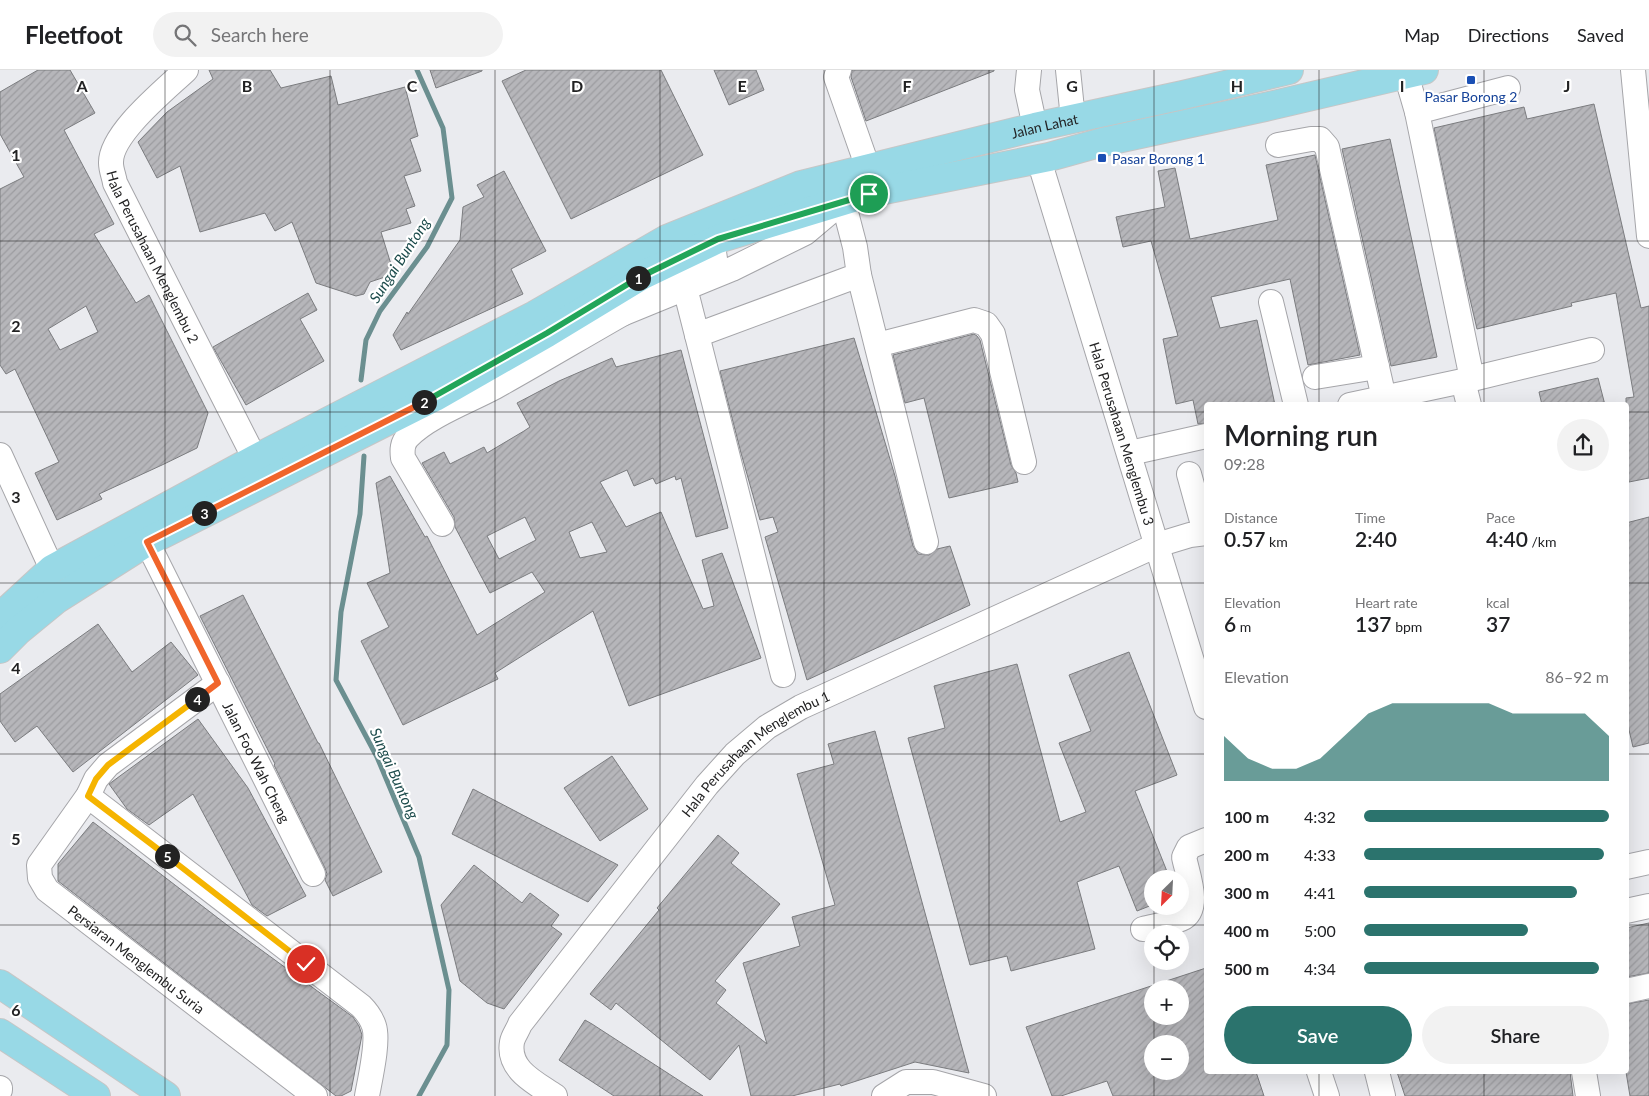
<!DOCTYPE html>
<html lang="en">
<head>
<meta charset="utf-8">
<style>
	:root { --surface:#fff; --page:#f2f2f2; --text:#202124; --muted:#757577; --line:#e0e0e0; --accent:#2b736d }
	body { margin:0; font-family:Lato,sans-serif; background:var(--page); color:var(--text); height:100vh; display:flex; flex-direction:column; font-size:19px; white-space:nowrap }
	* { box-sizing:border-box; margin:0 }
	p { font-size:16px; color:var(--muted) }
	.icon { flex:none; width:28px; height:28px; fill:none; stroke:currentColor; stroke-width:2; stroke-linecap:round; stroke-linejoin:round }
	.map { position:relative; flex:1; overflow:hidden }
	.details { position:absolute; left:1204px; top:332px; width:425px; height:672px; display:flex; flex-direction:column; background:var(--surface); border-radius:5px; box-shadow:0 5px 20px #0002 }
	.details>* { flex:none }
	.needle { width:32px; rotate:204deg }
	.buttons { position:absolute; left:1144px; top:800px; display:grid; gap:10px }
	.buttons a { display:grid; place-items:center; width:45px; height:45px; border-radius:50%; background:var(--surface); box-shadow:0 5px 20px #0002; font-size:25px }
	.pin { position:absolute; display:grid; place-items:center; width:42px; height:42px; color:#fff; margin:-21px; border:2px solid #fff; border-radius:50%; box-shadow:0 1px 5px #0007 }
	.km { position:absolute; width:25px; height:25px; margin:-12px; border-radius:50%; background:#222; color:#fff; font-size:14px; line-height:25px; text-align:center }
	.round { display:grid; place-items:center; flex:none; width:52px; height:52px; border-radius:26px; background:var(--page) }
	.headline { display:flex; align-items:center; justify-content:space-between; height:85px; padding:0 20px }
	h1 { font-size:28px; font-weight:600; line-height:38px }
	.figures { display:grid; grid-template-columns:repeat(3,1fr); gap:8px; height:85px; padding:5px 20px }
	.figures div { display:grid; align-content:center }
	.figures b { font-size:21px; font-weight:600 }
	.figures small { font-size:14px; font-weight:400 }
	.figures p { font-size:14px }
	.chart { height:140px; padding:10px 20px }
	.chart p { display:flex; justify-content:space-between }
	.chart svg { width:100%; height:90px; margin-top:5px; fill:var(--accent); opacity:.7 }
	.button { display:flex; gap:10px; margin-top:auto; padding:10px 20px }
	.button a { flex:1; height:58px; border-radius:30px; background:var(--accent); color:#fff; font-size:20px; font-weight:600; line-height:58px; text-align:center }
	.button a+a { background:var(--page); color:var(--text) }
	ul { padding:0 20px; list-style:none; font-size:16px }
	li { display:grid; grid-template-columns:80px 60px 1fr; align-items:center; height:38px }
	li i { height:12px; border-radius:6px; background:var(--accent) }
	header { display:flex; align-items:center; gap:30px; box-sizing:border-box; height:70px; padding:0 25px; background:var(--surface); border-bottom:1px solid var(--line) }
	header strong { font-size:24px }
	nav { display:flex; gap:28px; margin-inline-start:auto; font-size:18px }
	.search { width:350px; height:45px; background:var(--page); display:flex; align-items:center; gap:12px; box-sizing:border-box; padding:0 18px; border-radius:28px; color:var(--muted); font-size:19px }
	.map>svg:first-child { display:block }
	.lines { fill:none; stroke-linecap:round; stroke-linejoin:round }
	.stream { stroke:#6b8f90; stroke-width:5 }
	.building { fill:url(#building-hatch); stroke:#7b7c7f; fill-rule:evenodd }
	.minor-casing { stroke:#a5a5a9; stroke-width:26 }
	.major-casing { stroke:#c6c6c6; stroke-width:30 }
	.minor { stroke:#fff; stroke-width:24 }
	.major { stroke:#98d9e6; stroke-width:28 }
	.split-1-casing { stroke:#fff; stroke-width:10 }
	.split-2-casing { stroke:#fff; stroke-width:10 }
	.split-3-casing { stroke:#fff; stroke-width:10 }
	.split-4-casing { stroke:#fff; stroke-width:10 }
	.split-5-casing { stroke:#fff; stroke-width:10 }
	.split-6-casing { stroke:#fff; stroke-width:10 }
	.split-1 { stroke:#22a559; stroke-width:6 }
	.split-2 { stroke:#22a559; stroke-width:6 }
	.split-3 { stroke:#f0652b; stroke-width:6 }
	.split-4 { stroke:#f0652b; stroke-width:6 }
	.split-5 { stroke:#f5b400; stroke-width:6 }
	.split-6 { stroke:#f5b400; stroke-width:6 }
	.grid { fill:none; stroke:#222223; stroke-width:1; stroke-opacity:0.55 }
	.transit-dot { fill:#1a4fb4; stroke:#fff; stroke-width:2 }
	.labels { text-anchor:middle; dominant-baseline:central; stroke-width:4.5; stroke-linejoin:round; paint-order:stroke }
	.transit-label { font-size:14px; fill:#164399; stroke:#fff }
	.street-label { font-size:14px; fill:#222223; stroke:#fff }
	.water-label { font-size:15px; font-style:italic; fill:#1d4c4c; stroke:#fff }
	.grid-label { font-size:16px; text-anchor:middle; font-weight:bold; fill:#222223; stroke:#fff; stroke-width:4.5; stroke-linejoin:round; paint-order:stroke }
</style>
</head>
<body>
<header>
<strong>Fleetfoot</strong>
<div class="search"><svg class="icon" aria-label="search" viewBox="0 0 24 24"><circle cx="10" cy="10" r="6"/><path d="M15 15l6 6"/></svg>Search here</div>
<nav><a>Map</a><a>Directions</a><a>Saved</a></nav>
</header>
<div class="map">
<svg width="1649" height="1026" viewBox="0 0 1649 1026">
	<defs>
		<pattern id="building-hatch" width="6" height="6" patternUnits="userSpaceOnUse" patternTransform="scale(1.25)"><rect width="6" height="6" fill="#b6b6ba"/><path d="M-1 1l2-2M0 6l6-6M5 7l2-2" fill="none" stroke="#9c9ca0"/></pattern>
	</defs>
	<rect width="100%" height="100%" fill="#eaebef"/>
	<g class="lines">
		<!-- stream -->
		<g class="stream">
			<polyline points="361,310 366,270 380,241 427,177 452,128 443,58 417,0"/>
			<polyline points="364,386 360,444 341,542 336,610 377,687 419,787 449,920 447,975 419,1026"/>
		</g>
	</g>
	<!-- building -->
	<g class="building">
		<path d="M38 0H70L95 43 64 60 114 154 94 164 136 233 149 225 208 343 197 378 162 395 99 424 102 429 57 450 35 403 59 392 15 299 6 304 0 295V119L24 107 0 64V22ZM86 236 98 262 60 280 48 259Z"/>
		<polygon points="209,0 270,0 281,18 331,6 338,35 405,17 418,66 410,69 421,101 404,106 415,136 406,139 411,153 381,162 394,204 370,212 364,224 356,226 316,213 292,152 275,161 265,143 200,162 180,96 157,108 138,72 167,42 213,9"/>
		<polygon points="430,0 482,0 482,1 436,18"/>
		<polygon points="526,0 661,0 703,85 571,149 502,11"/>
		<polygon points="714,0 756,0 764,20 729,35"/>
		<polygon points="852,0 994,0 994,1 866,51 851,7"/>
		<polygon points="1594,34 1641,238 1649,236 1649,408 1629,412 1626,401 1626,328 1634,327 1616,223 1571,233 1572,236 1477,259 1466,212 1434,58 1524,37 1527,49"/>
		<polygon points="1390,69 1437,287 1391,296 1342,79"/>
		<polygon points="1315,85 1360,285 1308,295 1290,209 1211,227 1220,258 1257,250 1275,335 1206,335 1206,353 1198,354 1193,330 1176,334 1163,269 1178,266 1151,171 1123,177 1116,147 1165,137 1158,101 1175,98 1190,169 1278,150 1266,95"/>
		<polygon points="504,101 546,181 511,199 523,224 401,280 393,265 407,242 408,244 460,170 463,137 484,127 477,115"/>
		<polygon points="308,223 317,240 300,249 324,291 246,335 213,277"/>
		<polygon points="974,264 977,266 980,270 1011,395 1016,403 1018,412 949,428 924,328 905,333 893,285"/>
		<polygon points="854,268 895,406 913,476 918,484 929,485 937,479 950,476 970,535 807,610 765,467 778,462 773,447 760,450 741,383 720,301"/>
		<path d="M681 280 728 458 696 467 681 408 676 410 675 406 656 414 653 408 634 416 627 400 600 412 626 457 661 442 703 539 714 536 702 490 722 483 761 588 629 636 593 541 495 603 498 609 403 655 361 571 389 557 367 513 390 503 376 413 390 406 425 467 427 466 477 565 545 522 532 502 490 523 455 457 454 447 422 393 444 382 450 394 484 377 487 383 524 361 530 357 517 333 559 311 612 288 616 297ZM525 447 536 470 499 489 487 466ZM592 452 607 482 580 488 569 462Z"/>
		<polygon points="1598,308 1605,335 1542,335 1539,322"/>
		<polygon points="1649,447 1649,673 1633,677 1626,647 1626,453"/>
		<polygon points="243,525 318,673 319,673 382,802 333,826 325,810 327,804 325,798 274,695 275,694 200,546"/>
		<polygon points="98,554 132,602 171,572 198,605 73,702 37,656 15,672 0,651 0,624"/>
		<polygon points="1129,582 1177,705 1135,721 1170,809 1152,809 1152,835 1137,841 1119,796 1077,812 1095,879 1011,901 1007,886 970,895 908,668 945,658 934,616 1017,594 1060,752 1086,742 1059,673 1091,661 1069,605"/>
		<polygon points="198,649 248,718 306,826 267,846 252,835 193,724 149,755 127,739 109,714"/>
		<polygon points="875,661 969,1003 915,992 841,1016 840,1014 792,1026 751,1026 739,975 710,1010 616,933 611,940 590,924 659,840 657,838 718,765 739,783 731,793 780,834 715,911 726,920 716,933 767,974 743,893 800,876 792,847 835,835 797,704 834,694 828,674"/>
		<polygon points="612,686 648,739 600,771 564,718"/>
		<polygon points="473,719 618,795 588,832 452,764"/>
		<polygon points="93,752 227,855 353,947 359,956 362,965 351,1021 341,1026 336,1026 58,811 58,794"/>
		<polygon points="474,795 522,833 530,823 559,845 551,856 562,864 504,939 487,933 460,911 441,835"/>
		<polygon points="1649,853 1649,903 1626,907 1626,858"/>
		<path d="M1206 898V1002H1256L1264 1026H1113L1107 1011 1061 1026H1052L1026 957ZM1152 919H1180V946H1152ZM1152 974H1180V1001H1152Z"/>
		<polygon points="1649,930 1649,1026 1630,1026 1626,1002 1626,934"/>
		<polygon points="585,950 592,954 703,1026 614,1026 559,990"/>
		<polygon points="1397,1002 1570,1002 1573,1026 1405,1026"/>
	</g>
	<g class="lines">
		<defs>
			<g id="minor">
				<path id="s1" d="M186 0C165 20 110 64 111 93 111 100 114 106 115 113L255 389"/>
				<polyline points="839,0 836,7 868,98"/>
				<polyline points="1029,0 1027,20 1035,57"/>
				<polyline points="1068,0 1073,49"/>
				<polyline points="1633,0 1649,166"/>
				<polyline points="1406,4 1417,42 1472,309"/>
				<polyline points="1417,42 1508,18"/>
				<polyline points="1278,75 1311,69 1320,69 1327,77 1384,328"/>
				<path id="s2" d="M1039 90 1206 637"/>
				<polyline points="859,205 926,472"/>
				<polyline points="685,218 697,265 859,205 855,177 843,131 805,163 732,199 622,244 665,214 710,193 715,189 714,182 708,180 695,180"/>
				<polyline points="1271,232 1296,335"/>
				<polyline points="697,265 783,605"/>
				<polyline points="877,275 974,250 986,254 993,264 1024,392"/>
				<polyline points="1315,307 1377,297"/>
				<polyline points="1463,311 1469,335"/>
				<polyline points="1350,335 1472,309 1592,280"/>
				<polyline points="1130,383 1206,366"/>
				<polyline points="0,385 52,499"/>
				<polyline points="1189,404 1205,462"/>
				<path d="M442 454 403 388C402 380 402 373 408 367 428 346 469 331 495 317 538 293 580 268 622 244"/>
				<path id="s3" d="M147 472 313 804"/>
				<path id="s4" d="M218 613 108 695 96 709 88 726 39 795 40 808 47 820 315 1026"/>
				<path d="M88 726 361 936C367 942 371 947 374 956 379 971 370 1009 367 1026"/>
				<polyline points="1626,797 1649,792"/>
				<polyline points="1626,841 1649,836"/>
				<path d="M1143 859C1155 856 1169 854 1181 849 1202 840 1187 803 1184 787L1189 777 1206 770"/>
				<polyline points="1626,921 1649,916"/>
				<polyline points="1319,1002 1327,1026"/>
				<polyline points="1377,1002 1383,1026"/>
				<polyline points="1584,1002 1588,1026"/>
				<polyline points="0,1018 0,1020"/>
				<path id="s5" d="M555 1026C536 1013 507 1000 512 972 513 966 518 960 520 954L707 715 735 684 767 657 801 637 1157 475 1190 465 1206 463"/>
				<polyline points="884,1026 906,1012 933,1012 984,1026"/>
			</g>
			<g id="major">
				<path id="s6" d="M0 547 52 499 255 389 535 245 667 169 801 115 1035 57 1183 25 1289 0"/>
				<polyline points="0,579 18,561 57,529 147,472 435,327 547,263 641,206 718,169 869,123 1049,87 1103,72 1265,37 1424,0"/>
				<polyline points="0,914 166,1026"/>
				<polyline points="0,963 96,1026"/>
			</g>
		</defs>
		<!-- minor casing -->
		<use href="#minor" class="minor-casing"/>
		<!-- major casing -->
		<use href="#major" class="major-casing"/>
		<!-- minor -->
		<use href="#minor" class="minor"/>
		<!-- major -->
		<use href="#major" class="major"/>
	</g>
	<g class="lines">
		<defs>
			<polyline id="split-1" points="638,208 718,169 869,124"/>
			<polyline id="split-2" points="424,332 547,263 638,208"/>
			<polyline id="split-3" points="204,443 424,332"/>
			<polyline id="split-4" points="197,629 218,613 147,472 204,443"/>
			<polyline id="split-5" points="167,786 88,726 96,709 108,695 197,629"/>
			<polyline id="split-6" points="167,786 306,894"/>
		</defs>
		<!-- split-1 casing -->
		<use href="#split-1" class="split-1-casing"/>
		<!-- split-2 casing -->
		<use href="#split-2" class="split-2-casing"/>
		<!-- split-3 casing -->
		<use href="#split-3" class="split-3-casing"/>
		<!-- split-4 casing -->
		<use href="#split-4" class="split-4-casing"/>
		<!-- split-5 casing -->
		<use href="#split-5" class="split-5-casing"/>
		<!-- split-6 casing -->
		<use href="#split-6" class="split-6-casing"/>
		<!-- split-1 -->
		<use href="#split-1" class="split-1"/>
		<!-- split-2 -->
		<use href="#split-2" class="split-2"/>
		<!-- split-3 -->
		<use href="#split-3" class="split-3"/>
		<!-- split-4 -->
		<use href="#split-4" class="split-4"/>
		<!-- split-5 -->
		<use href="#split-5" class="split-5"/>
		<!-- split-6 -->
		<use href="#split-6" class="split-6"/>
	</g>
	<!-- grid -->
	<path class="grid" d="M165 0V1026M330 0V1026M495 0V1026M660 0V1026M824 0V1026M989 0V1026M1154 0V809M1319 0V335M1484 0V335M0 171H1649M0 342H1206M1626 342H1649M0 513H1206M1626 513H1649M0 684H1206M1626 684H1649M1154 836V864M0 855H1206M1626 855H1649M1154 891V919M1154 946V974M1154 1001V1026M1319 1002V1026M1484 1002V1026"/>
	<!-- markers -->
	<g class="transit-dot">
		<rect x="1466" y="5" width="10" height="10" rx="2.5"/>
		<rect x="1097" y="83" width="10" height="10" rx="2.5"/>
	</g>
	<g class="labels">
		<!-- transit labels -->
		<g class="transit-label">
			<text x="1471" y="26">Pasar Borong 2</text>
			<text x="1112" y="88" text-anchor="start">Pasar Borong 1</text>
		</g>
		<!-- street labels -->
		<g class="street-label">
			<text stroke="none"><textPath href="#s6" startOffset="1164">Jalan Lahat</textPath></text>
			<text stroke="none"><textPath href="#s1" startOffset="225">Hala Perusahaan Menglembu 2</textPath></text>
			<text stroke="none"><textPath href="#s2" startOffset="286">Hala Perusahaan Menglembu 3</textPath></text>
			<text stroke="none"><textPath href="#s5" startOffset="455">Hala Perusahaan Menglembu 1</textPath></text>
			<text stroke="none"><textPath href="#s3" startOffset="246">Jalan Foo Wah Cheng</textPath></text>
			<text stroke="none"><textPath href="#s4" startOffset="399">Persiaran Menglembu Suria</textPath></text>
		</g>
		<!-- water labels -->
		<g class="water-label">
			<text transform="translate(399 190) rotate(-57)">Sungai Buntong</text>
			<text transform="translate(395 703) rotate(66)">Sungai Buntong</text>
		</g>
	</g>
	<g class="grid-label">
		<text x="82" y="22">A</text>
		<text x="247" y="22">B</text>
		<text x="412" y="22">C</text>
		<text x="577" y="22">D</text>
		<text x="742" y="22">E</text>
		<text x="907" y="22">F</text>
		<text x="1072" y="22">G</text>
		<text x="1237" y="22">H</text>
		<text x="1402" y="22">I</text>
		<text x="1567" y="22">J</text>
		<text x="16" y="91">1</text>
		<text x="16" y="262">2</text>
		<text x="16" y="433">3</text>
		<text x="16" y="604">4</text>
		<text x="16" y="775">5</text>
		<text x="16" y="946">6</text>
	</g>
</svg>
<div class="buttons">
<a><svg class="needle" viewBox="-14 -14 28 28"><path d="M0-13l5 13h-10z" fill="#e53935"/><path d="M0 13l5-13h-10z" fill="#757577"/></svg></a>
<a><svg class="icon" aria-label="locate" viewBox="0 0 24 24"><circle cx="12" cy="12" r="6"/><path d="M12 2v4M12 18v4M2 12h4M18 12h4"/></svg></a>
<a>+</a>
<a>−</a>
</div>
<div class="pin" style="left:869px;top:124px;background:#1e9e55"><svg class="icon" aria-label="arrive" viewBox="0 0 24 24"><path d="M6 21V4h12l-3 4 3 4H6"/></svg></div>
<div class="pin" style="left:306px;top:894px;background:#d93025"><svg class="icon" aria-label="check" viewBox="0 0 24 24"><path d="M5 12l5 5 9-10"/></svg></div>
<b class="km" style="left:638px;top:208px">1</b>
<b class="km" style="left:424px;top:332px">2</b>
<b class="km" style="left:204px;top:443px">3</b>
<b class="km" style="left:197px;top:629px">4</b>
<b class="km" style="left:167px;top:786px">5</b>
<section class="details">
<div class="headline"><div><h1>Morning run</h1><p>09:28</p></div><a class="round"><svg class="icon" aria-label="share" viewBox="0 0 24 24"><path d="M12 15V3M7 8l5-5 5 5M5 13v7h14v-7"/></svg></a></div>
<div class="figures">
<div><p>Distance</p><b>0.57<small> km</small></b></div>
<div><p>Time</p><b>2:40</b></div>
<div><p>Pace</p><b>4:40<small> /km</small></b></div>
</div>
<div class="figures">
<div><p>Elevation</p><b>6<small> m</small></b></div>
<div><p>Heart rate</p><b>137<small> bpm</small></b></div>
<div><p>kcal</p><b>37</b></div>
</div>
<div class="chart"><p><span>Elevation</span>86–92 m</p>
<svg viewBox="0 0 160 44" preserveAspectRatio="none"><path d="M0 44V22L10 33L20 38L30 38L40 33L50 22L60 11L70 6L80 6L90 6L100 6L110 6L120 11L130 11L140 11L150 11L160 22V44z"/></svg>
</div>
<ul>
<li><b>100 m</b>4:32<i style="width:100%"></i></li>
<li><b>200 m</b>4:33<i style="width:98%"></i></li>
<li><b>300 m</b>4:41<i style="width:87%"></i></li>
<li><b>400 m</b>5:00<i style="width:67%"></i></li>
<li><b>500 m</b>4:34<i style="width:96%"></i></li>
</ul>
<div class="button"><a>Save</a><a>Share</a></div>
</section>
</div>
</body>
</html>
